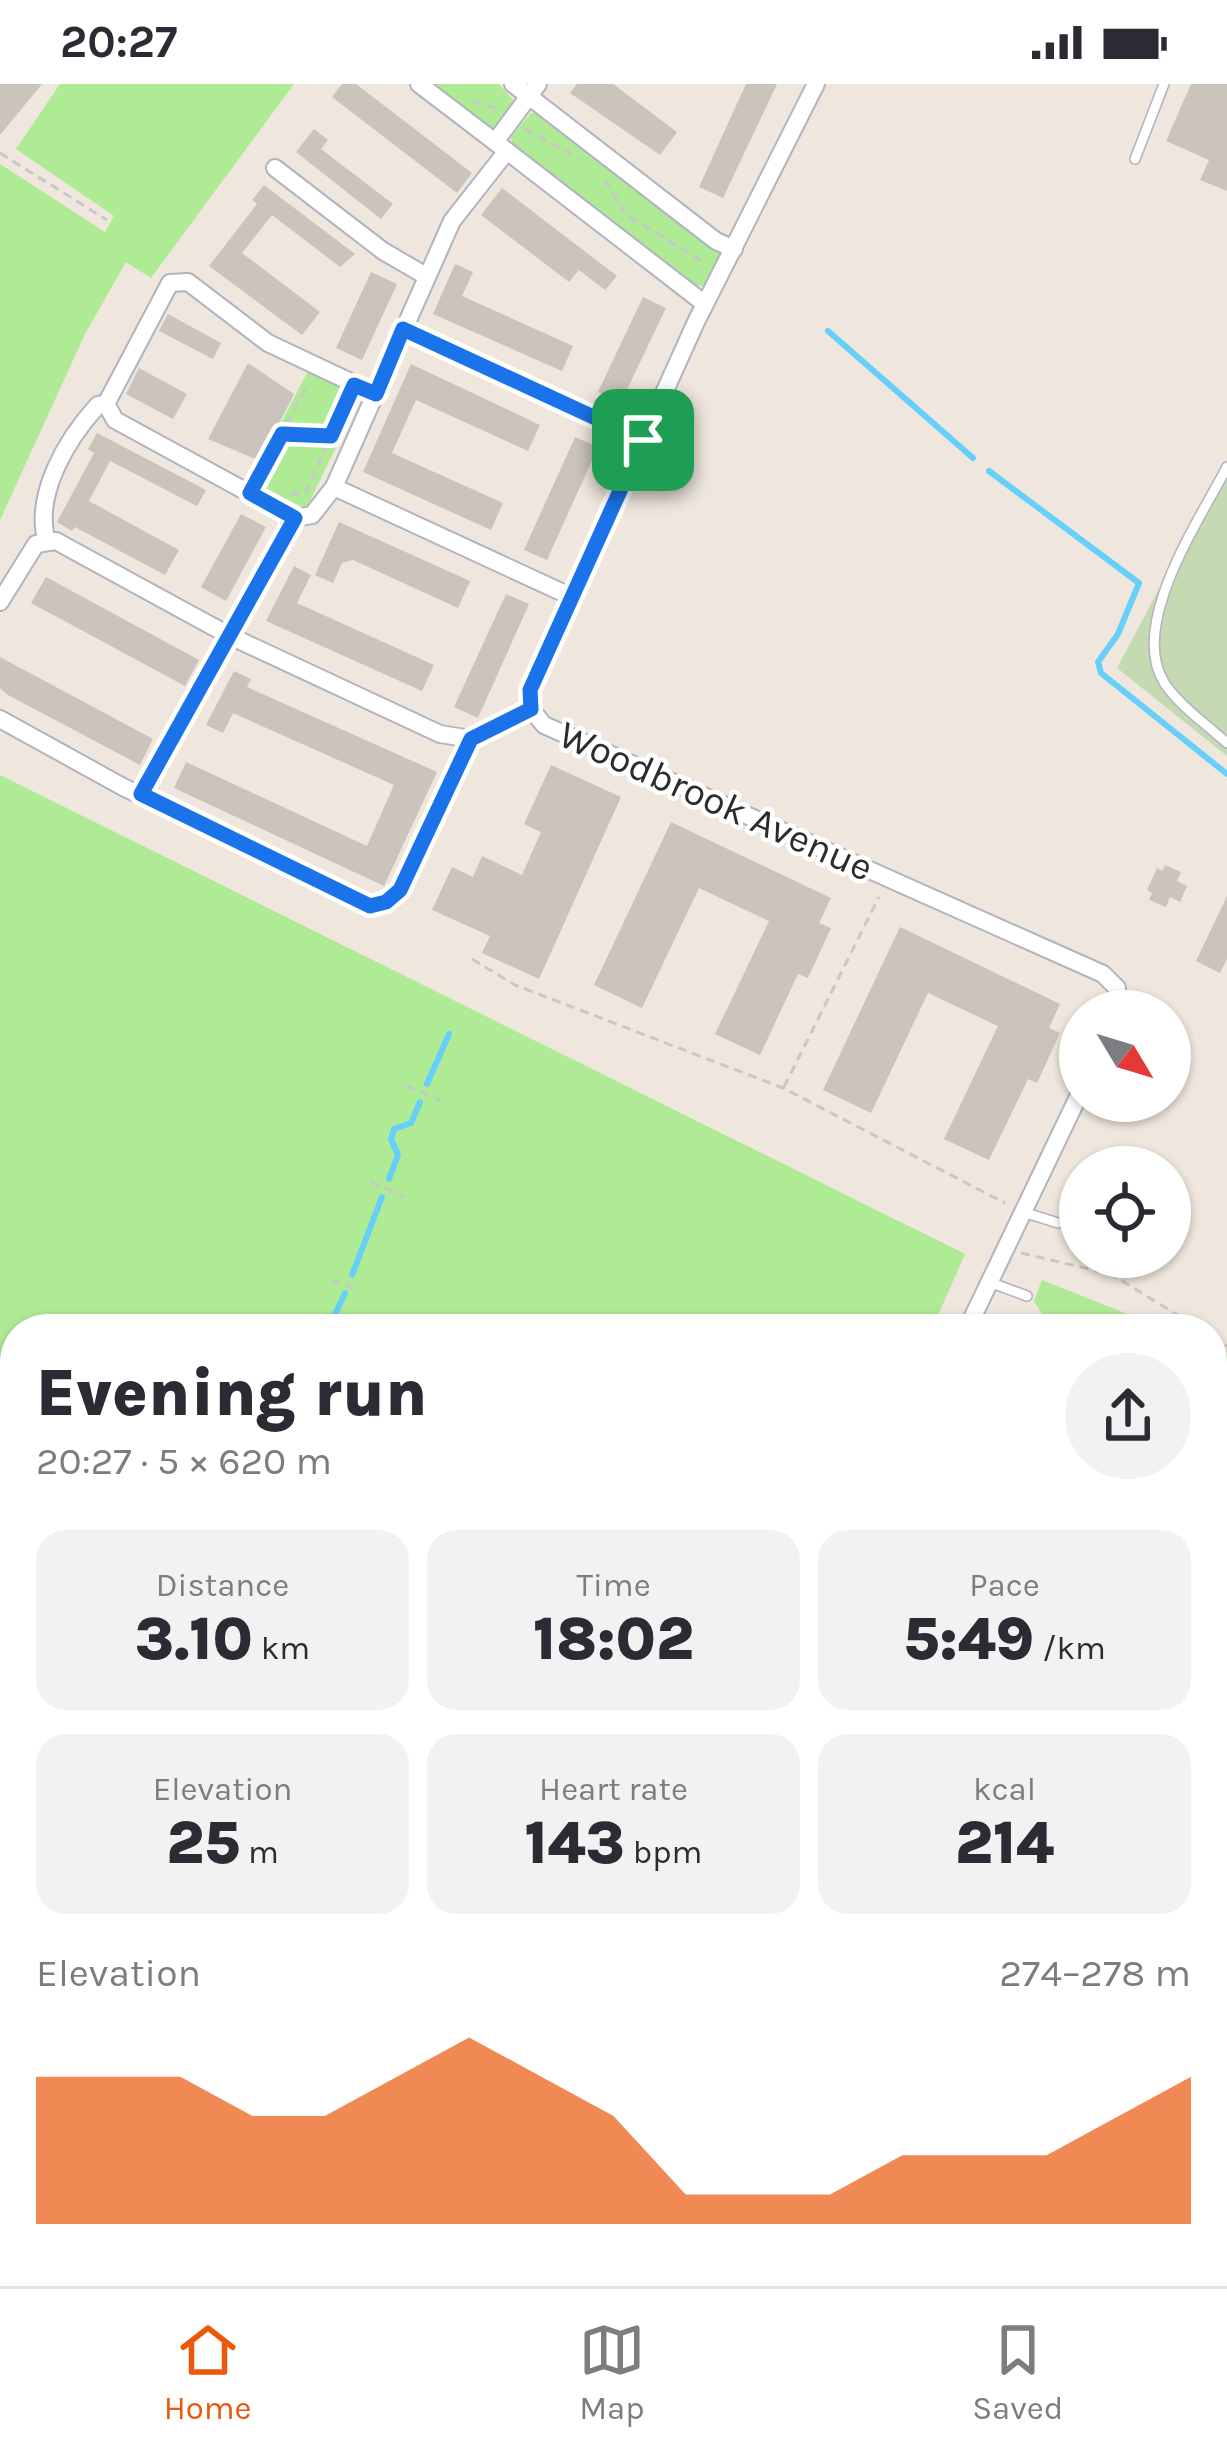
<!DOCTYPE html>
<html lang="en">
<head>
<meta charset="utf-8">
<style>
	:root { --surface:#fff; --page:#f2f2f3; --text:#2b2b33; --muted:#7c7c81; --line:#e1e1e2; --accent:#ea580c }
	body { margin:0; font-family:Karla,sans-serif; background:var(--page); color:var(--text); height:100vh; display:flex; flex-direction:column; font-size:45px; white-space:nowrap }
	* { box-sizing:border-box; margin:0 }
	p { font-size:39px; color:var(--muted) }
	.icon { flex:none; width:66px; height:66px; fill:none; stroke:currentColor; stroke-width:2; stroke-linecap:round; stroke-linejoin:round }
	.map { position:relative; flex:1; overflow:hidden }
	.drawer { position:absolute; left:0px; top:1230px; width:1227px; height:972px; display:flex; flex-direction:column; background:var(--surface); border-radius:48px 48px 0 0; box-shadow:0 3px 9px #0004 }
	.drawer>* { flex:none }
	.needle { width:78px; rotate:128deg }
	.controls { position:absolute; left:1059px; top:906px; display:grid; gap:24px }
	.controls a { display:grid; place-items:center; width:132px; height:132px; border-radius:50%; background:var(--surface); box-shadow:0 3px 9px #0004; font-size:60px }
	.pin { position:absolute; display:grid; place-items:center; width:102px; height:102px; color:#fff; margin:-51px; border-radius:24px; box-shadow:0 6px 18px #0006 }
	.round { display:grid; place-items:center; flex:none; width:126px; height:126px; border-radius:63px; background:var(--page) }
	.head { display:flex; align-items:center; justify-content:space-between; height:204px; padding:0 36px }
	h1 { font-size:66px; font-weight:800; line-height:90px }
	.figures { display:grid; grid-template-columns:repeat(3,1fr); gap:18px; height:204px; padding:12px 36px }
	.figures div { display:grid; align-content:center; border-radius:30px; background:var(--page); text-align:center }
	.figures b { font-size:60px; font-weight:800 }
	.figures small { font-size:33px; font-weight:400 }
	.figures p { font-size:33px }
	.chart { height:336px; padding:24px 36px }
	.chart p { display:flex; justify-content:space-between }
	.chart svg { width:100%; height:216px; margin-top:12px; fill:var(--accent); opacity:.7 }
	.status { display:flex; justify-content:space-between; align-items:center; height:84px; padding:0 60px; background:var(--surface); direction:ltr }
	.status svg { height:33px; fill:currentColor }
	.tabs { display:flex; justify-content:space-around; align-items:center; height:168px; border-top:3px solid var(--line); background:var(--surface); font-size:33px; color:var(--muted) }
	.tabs a { display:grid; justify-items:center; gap:6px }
	.tabs .active { color:var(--accent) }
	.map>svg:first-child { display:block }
	.green { fill:#afea94 }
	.cemetery { fill:#c5dab2 }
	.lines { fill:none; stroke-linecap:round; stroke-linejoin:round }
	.stream { stroke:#66cffa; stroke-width:6 }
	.building { fill:#cac4bc }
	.lane-casing { stroke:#b1b3c1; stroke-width:12 }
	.street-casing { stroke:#b1b3c1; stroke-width:20 }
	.path { stroke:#c8c8c8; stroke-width:3; stroke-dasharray:9 6; stroke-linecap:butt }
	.lane { stroke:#fff; stroke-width:9 }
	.street { stroke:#fff; stroke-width:16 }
	.rail { stroke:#9fa2b8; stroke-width:6 }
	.route-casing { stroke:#fff; stroke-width:24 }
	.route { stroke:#1a73e8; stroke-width:15 }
	.labels { text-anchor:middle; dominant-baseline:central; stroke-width:9; stroke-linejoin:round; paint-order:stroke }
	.street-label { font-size:39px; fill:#2c2c2c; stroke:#fff }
</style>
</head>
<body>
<div class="status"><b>20:27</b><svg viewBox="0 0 49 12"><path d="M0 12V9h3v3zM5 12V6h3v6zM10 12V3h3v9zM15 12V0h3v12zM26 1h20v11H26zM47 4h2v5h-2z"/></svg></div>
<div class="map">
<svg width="1227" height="2202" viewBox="0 0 1227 2202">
	<rect width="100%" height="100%" fill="#efe7dd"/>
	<!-- green -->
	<g class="green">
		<polygon points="60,0 294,0 151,194 126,178 85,250 0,436 0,80 105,148 114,132 16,65"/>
		<polygon points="428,0 499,0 515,18 492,47"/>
		<polygon points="531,29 539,29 719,164 723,173 703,202 689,201 512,61 511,53"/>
		<polygon points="308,287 347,304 358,318 306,425 251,397"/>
		<polygon points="0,691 965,1170 932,1245 15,1245 15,1363 0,1356"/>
		<polygon points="1042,1196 1165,1245 1051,1245 1034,1217"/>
		<polygon points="1212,1264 1227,1270 1227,1354 1212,1397"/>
		<polygon points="0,1413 15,1419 15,2187 1212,2187 1212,1956 1227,1962 1227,2202 0,2202"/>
	</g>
	<!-- cemetery -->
	<g class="cemetery">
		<polygon points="1227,377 1227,672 1117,584"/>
		<polygon points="1227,1490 1227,1877 1212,1870 1212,1565"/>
	</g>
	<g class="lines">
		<!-- stream -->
		<g class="stream">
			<polyline points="828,247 973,374"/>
			<polyline points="989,387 1139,499 1118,550 1098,578 1101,589 1227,690"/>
			<polyline points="427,1000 449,950"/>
			<polyline points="389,1095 398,1071 391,1055 394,1045 411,1039 420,1018"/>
			<polyline points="352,1191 382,1113"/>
			<polyline points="328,1245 345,1209"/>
		</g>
	</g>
	<!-- building -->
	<g class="building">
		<polygon points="0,0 42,0 0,51"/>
		<polygon points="342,0 356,0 472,89 457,109 332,13"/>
		<polygon points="577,0 613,0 677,48 660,71 570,9"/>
		<polygon points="746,0 777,0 723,114 699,103"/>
		<polygon points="1191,0 1227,0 1227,107 1200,96 1209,76 1166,57"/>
		<polygon points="314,45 328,56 321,65 393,120 381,135 296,68"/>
		<polygon points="264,101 355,170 340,183 272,131 242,169 320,228 302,251 209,182 257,120 252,116"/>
		<polygon points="502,104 617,192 605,206 579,186 569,198 481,131"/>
		<polygon points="455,180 473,188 462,212 573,262 562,287 433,230"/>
		<polygon points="371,188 397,200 362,276 336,264"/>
		<polygon points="643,213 666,224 621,318 598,308"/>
		<polygon points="168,230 221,259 213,275 159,247"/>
		<polygon points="248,279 294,310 260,377 208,355"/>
		<polygon points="411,280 540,341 528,367 416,316 405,340 392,369 503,419 491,446 363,388"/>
		<polygon points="139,284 187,310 173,335 126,310"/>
		<polygon points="97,349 206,406 197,422 110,377 89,417 179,466 165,491 75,443 72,447 57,438 94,369 88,365"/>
		<polygon points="575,353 598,363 547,476 524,466"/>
		<polygon points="241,430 266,443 226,517 201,503"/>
		<polygon points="339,438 470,497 458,524 353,476 342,479 333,499 315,491"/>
		<polygon points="294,482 311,491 297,519 434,581 422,607 266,537"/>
		<polygon points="46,493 199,576 185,602 31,519"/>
		<polygon points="506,510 529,520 478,634 454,623"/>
		<polygon points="0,573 153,655 140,681 8,611 0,604"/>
		<polygon points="234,587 251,595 247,603 437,688 384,802 174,704 186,678 367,762 394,701 233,629 223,649 206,641"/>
		<polygon points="551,681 621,713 539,895 482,869 490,852 432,826 452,783 473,793 482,772 522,791 541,748 524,740"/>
		<polygon points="671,738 831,814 819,839 831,844 808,894 798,890 760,971 715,950 769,837 699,804 642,924 594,901"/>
		<polygon points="1165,781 1181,788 1177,797 1187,802 1180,818 1170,813 1166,823 1149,816 1152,809 1147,806 1157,784 1162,787"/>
		<polygon points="1227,812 1227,875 1220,889 1196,877"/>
		<polygon points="900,843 1060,920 1049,944 1060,949 1037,999 1028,995 989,1076 944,1055 998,942 928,909 871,1029 823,1006"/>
	</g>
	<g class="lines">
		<defs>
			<g id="lane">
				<polyline points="1135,75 1164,0"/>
				<path d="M1227 383C1199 437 1127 542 1165 600 1180 622 1207 641 1227 659"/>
				<polyline points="1023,1128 1058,1139"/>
				<polyline points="989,1198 1027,1212"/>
				<polyline points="1212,1448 1227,1380"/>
				<polyline points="1212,1856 1227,1863"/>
			</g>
			<g id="street">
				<polyline points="419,0 495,58"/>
				<polyline points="513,0 716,157 734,165"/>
				<polyline points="816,0 696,238 530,606 531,625 544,641 1103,890 1117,904 1117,927"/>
				<polyline points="507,67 705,220"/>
				<polyline points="275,84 383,167 426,192"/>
				<polyline points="403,245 643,356"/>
				<polyline points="334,403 572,513"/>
				<polyline points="295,434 115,336 106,320 170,199 188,198 268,259 376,310"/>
				<path d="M47 458C33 412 66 356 98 321L106 320"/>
				<polyline points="0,518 36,460 56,457 230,552 440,650 471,655 531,625"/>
				<polyline points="0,635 123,703 370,822 386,818 400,805 471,655"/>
				<polyline points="141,710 295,434 312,431 334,403 452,137 507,67 495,58 538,0"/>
				<polyline points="967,1245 1080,1009"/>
			</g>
		</defs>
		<!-- lane casing -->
		<use href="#lane" class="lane-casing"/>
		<!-- street casing -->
		<use href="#street" class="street-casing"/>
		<!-- path -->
		<g class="path">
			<polyline points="473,17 498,25"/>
			<polyline points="525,45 580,75"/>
			<polyline points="0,69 107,136"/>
			<polyline points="605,96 625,130 705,179"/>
			<polyline points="285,349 329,351"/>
			<polyline points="259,392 308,300"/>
			<polyline points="290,411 306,408 347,317"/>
			<polyline points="472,875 515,901 783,1004 1005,1119"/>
			<polyline points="407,1002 440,1016"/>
			<polyline points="784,1003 879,813"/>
			<polyline points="371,1098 404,1112"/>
			<polyline points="1021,1169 1111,1190 1200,1245"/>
			<polyline points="332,1196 360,1207"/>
			<polyline points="1212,1253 1227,1262"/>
		</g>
		<!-- lane -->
		<use href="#lane" class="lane"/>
		<!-- street -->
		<use href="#street" class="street"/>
		<!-- rail -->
		<g class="rail">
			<polyline points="0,1374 15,1381"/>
			<polyline points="1212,1910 1227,1916"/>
		</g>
	</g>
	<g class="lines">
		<defs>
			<polygon id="route" points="403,245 643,356 530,606 531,625 471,655 400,806 386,818 370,822 141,710 295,434 250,409 282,350 331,352 354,301 376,310"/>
		</defs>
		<!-- route casing -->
		<use href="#route" class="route-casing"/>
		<!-- route -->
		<use href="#route" class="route"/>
	</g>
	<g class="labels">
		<!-- street labels -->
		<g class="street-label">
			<text transform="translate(716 717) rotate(24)">Woodbrook Avenue</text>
		</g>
	</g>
</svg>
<div class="controls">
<a><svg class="needle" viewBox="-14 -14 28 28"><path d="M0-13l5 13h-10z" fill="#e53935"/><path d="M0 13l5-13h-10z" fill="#7c7c81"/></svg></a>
<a><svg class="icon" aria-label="locate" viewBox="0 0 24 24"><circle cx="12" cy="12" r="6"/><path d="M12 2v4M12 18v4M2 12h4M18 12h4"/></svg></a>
</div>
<div class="pin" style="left:643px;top:356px;background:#1e9e55"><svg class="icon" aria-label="arrive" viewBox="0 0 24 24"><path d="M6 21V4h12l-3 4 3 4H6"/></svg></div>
<section class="drawer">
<div class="head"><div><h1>Evening run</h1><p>20:27 · 5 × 620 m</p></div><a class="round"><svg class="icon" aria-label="share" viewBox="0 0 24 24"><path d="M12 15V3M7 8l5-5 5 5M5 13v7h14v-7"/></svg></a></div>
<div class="figures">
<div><p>Distance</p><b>3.10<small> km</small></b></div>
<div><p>Time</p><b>18:02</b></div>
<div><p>Pace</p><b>5:49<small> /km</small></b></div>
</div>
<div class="figures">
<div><p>Elevation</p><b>25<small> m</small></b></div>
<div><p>Heart rate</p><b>143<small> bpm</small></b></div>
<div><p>kcal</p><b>214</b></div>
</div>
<div class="chart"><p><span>Elevation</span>274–278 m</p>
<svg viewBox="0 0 160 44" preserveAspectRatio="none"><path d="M0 44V14L10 14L20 14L30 22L40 22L50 14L60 6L70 14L80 22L90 38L100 38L110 38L120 30L130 30L140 30L150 22L160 14V44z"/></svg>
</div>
</section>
</div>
<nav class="tabs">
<a class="active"><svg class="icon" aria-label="home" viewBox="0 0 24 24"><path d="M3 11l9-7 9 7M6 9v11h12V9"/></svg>Home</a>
<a><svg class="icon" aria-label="map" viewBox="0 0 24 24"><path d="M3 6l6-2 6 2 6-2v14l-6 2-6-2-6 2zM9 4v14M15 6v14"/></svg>Map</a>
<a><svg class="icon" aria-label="saved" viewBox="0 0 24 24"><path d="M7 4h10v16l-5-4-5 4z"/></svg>Saved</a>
</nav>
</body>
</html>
